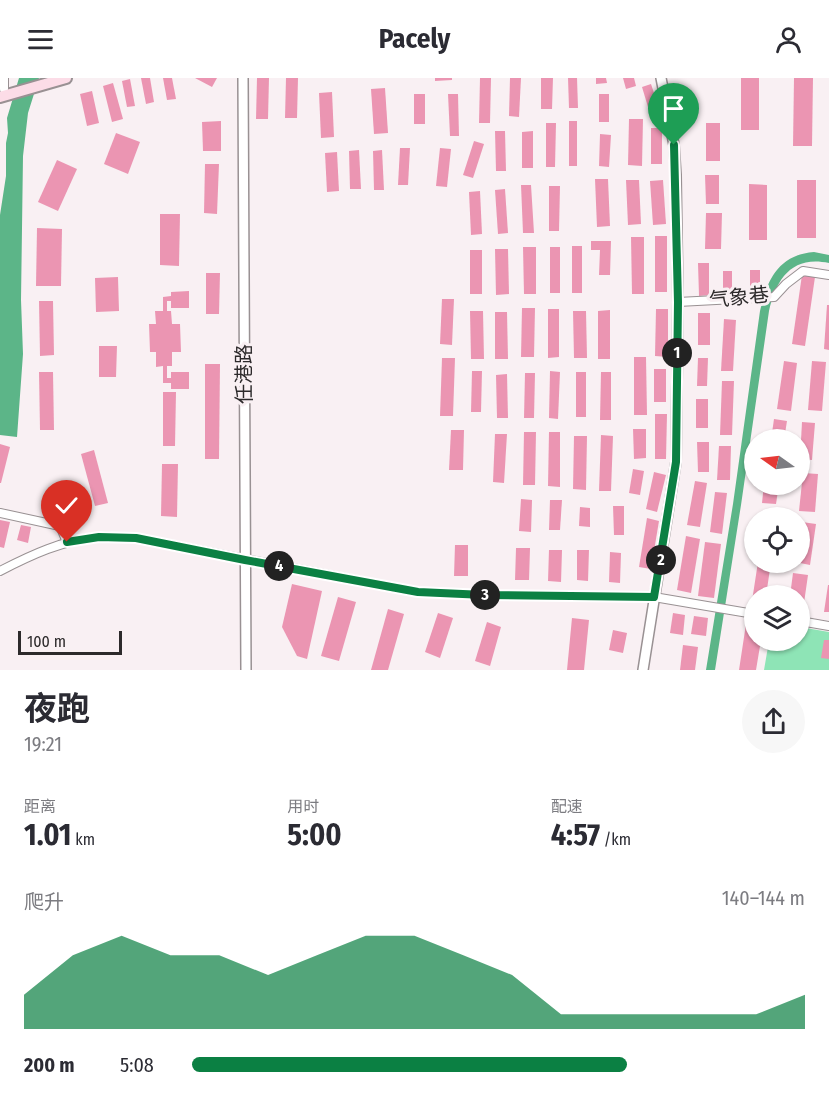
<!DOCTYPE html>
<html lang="zh">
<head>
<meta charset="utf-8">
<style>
	:root { --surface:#fff; --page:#f7f7f7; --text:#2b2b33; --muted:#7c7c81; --accent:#0b8043 }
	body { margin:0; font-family:"Fira Sans Condensed","Noto Sans SC",sans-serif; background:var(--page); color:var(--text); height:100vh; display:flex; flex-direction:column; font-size:22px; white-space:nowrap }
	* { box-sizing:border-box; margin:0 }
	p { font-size:20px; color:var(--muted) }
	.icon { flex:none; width:33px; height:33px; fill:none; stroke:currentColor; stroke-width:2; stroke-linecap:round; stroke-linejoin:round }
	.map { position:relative; height:592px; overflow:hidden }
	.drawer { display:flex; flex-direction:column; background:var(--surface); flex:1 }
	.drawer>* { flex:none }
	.needle { width:39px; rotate:284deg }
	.tools { position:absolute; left:744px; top:351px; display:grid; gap:12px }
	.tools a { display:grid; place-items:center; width:66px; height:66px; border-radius:50%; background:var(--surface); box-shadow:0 2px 4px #0004; font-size:30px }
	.scale { position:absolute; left:18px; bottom:15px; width:104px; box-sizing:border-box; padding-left:6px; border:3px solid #2d2a2b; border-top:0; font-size:16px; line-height:21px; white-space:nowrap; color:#2d2a2b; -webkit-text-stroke:4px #f9f0f3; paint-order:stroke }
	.pin { position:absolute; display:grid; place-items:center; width:51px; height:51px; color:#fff; margin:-62px -26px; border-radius:50% 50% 50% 0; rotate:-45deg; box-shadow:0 0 6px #0007 }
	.pin .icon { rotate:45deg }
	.km { position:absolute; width:30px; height:30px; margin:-15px; border-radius:50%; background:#222; color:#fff; font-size:16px; line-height:30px; text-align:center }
	.round { display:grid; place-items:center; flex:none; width:63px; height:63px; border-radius:32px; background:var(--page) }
	.summary { display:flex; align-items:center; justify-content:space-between; height:102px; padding:0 24px }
	h1 { font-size:33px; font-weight:700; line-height:45px }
	.stats { display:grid; grid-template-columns:repeat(3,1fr); gap:9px; height:102px; padding:6px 24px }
	.stats div { display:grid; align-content:center }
	.stats b { font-size:30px; font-weight:700 }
	.stats small { font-size:16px; font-weight:400 }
	.stats p { font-size:16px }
	.chart { height:168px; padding:12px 24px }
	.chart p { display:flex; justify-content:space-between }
	.chart svg { width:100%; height:108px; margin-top:6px; fill:var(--accent); opacity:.7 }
	ul { padding:0 24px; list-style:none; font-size:20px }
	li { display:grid; grid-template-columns:96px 72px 1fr; align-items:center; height:45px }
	li i { height:15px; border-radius:8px; background:var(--accent) }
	header { display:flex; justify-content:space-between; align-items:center; height:78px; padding:0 24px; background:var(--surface); font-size:27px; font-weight:700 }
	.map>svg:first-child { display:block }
	.green { fill:#8ee4b6 }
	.water { fill:#5cb588 }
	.building { fill:#eb95b2 }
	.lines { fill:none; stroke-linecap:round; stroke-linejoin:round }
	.minor-casing { stroke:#999193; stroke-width:10 }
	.tertiary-casing { stroke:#999193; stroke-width:12 }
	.secondary-casing { stroke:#999193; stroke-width:14 }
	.minor { stroke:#fff; stroke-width:8 }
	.tertiary { stroke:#fff; stroke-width:9 }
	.secondary { stroke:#fcdce7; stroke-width:10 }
	.route-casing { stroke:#fff; stroke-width:12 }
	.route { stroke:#0b8043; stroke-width:8 }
	.labels { text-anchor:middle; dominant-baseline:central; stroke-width:6; stroke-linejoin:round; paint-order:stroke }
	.street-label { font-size:20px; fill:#2d2a2b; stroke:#f9f0f3 }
</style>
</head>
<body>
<header><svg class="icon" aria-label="menu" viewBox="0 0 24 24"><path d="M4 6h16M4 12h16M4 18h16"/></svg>Pacely<svg class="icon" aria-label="person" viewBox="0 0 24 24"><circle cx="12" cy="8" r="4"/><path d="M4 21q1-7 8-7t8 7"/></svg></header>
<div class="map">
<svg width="829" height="592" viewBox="0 0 829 592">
	<rect width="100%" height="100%" fill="#f9f0f3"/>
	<!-- green -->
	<polygon class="green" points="800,549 829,554 829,592 764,592 769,563 800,562"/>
	<!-- water -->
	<g class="water">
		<polygon points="19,0 39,0 28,35 23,78 21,222 23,276 17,359 0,357 0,137 6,98 6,65 8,55 7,40"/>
		<path d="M814 174 829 177V185C792 177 776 201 769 233L741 427 715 592H706L733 426 760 233C767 202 778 177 814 174Z"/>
	</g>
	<!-- building -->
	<g class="building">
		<polygon points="141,0 150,0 154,24 146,26"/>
		<polygon points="163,0 172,0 176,21 167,22"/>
		<polygon points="195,0 217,0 212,9"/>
		<polygon points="257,0 269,0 268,41 256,41"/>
		<polygon points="286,0 298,0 297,40 285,40"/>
		<polygon points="435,0 452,0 452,2 435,3"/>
		<polygon points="480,0 491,0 490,45 479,45"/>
		<polygon points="510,0 521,0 519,39 509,38"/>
		<polygon points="541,0 553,0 552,31 541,31"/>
		<polygon points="568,0 577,0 578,30 569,30"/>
		<polygon points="596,0 606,0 607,5 596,6"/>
		<polygon points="623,0 634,0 636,8 626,11"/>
		<rect x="741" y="0" width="18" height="52"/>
		<polygon points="794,0 813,0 812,68 793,68"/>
		<polygon points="130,1 135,28 127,29 122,3"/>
		<polygon points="113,5 123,41 112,44 103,8"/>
		<polygon points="651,6 661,36 651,39 642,9"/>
		<polygon points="385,10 388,55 374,56 371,11"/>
		<polygon points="92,13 99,45 87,48 80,16"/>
		<polygon points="332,14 334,59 321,60 319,15"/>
		<rect x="414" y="16" width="11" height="30"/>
		<polygon points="448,16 458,16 459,58 450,58"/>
		<rect x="599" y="16" width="10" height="28"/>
		<polygon points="629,41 643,41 642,88 628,87"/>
		<polygon points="221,43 221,73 203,73 202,44"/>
		<rect x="569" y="43" width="8" height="45"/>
		<polygon points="546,45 556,45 555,89 546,89"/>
		<rect x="706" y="45" width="14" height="38"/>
		<rect x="651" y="50" width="11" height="36"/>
		<polygon points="495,53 505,53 506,93 496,93"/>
		<polygon points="533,53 533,90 522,90 522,54"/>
		<polygon points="116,55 140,64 128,96 104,86"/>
		<polygon points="600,56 611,57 609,89 599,88"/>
		<polygon points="474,63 484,66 473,100 463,97"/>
		<polygon points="400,70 410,70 408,107 398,107"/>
		<polygon points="440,70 451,71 447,109 436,108"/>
		<polygon points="359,72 361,111 350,111 349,73"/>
		<polygon points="382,72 384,112 374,112 373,73"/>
		<polygon points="337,74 339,113 327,114 325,75"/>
		<polygon points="57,82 77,91 58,133 38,124"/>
		<polygon points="205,86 219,86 217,136 204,135"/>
		<polygon points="705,97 719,97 719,126 706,126"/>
		<polygon points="595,101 608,101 610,148 597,149"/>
		<polygon points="626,102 639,102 641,146 628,147"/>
		<polygon points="663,102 666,146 653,147 650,103"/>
		<rect x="797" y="102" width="19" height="58"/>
		<polygon points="749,106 767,107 767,162 749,162"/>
		<polygon points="521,107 531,107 534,155 523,155"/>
		<polygon points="549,108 560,108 559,153 549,153"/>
		<polygon points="505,111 508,155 498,156 495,112"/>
		<polygon points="480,113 482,156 471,157 469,114"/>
		<polygon points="706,135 722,135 721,171 705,171"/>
		<polygon points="160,136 180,136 179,188 160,187"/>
		<polygon points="37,150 62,151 61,208 36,208"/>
		<rect x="655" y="158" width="12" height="56"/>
		<polygon points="631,159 644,159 644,216 632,216"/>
		<polygon points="591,163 611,163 610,197 599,197 600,172 591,172"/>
		<rect x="572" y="168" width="10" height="47"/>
		<polygon points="523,169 536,169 536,216 524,216"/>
		<rect x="550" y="169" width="10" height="46"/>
		<polygon points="495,171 508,171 509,216 496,217"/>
		<rect x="470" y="172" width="12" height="44"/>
		<polygon points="698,185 709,185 709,217 699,218"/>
		<rect x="750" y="192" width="10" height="27"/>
		<rect x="723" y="193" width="9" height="24"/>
		<polygon points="206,195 220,195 219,236 206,236"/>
		<polygon points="802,197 815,199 805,268 792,266"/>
		<polygon points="118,199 119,233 96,234 95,200"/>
		<polygon points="189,213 189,230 171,230 171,223 167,223 167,233 171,233 172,246 180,246 181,274 172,274 172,288 167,288 167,300 171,300 171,294 189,294 189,311 171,311 171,305 163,305 163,288 156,289 156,274 150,274 149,246 156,246 155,233 163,233 163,219 171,218 171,214"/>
		<polygon points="442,221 454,221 452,267 440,266"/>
		<polygon points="39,223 53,223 54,277 40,278"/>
		<polygon points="827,227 829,227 829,272 824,271"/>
		<polygon points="522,230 535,230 534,279 521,279"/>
		<polygon points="548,231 559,231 559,279 548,280"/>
		<polygon points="656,231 668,231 668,279 655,278"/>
		<polygon points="610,232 610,281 598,281 598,233"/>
		<polygon points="470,233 483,233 484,281 471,281"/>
		<polygon points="573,233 586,233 587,280 574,280"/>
		<polygon points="495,234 507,234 508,281 495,281"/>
		<rect x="698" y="235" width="12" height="32"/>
		<polygon points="724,241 736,242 733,293 721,293"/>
		<polygon points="99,268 117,268 116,299 99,299"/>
		<polygon points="634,279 646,279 647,337 634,337"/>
		<polygon points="442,280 455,280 453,338 440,338"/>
		<polygon points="698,280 708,280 707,308 697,308"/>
		<polygon points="784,283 797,285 791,333 777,331"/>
		<polygon points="812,283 826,284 822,333 808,332"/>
		<polygon points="205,286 220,286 219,381 205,381"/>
		<rect x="654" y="291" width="12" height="33"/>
		<polygon points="472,293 482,293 481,334 471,334"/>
		<polygon points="550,293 560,294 558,341 549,340"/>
		<polygon points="39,294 53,294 54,352 40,352"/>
		<rect x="576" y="294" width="10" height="45"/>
		<polygon points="601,294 611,294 611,342 600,342"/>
		<polygon points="525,295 535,295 534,340 524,340"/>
		<polygon points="507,296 508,340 497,340 496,297"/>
		<polygon points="722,303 734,303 732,357 720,357"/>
		<polygon points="163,314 176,314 175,368 163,368"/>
		<rect x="696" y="321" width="12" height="29"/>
		<polygon points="655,336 667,336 666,381 655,381"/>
		<polygon points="774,341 787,343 784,362 771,362"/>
		<polygon points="802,344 815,345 812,382 800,381"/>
		<polygon points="633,351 646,351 646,380 634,381"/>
		<polygon points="451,352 464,352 463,392 449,392"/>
		<polygon points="524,354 536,354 535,407 523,407"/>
		<polygon points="549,354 560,354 560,409 548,408"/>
		<polygon points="495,356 507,356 504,405 493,404"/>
		<polygon points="601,357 613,358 611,413 599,413"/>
		<polygon points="574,358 587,358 586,412 573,411"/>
		<polygon points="697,364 709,364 709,394 698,394"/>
		<polygon points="0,366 10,369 1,405 0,405"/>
		<polygon points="719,368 731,368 730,402 717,402"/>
		<polygon points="94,372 108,425 95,428 81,376"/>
		<polygon points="162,386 178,386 177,439 161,438"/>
		<polygon points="633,391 644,393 640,417 629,415"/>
		<polygon points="654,394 666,397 657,434 646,431"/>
		<polygon points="803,395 818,396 815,434 799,433"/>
		<polygon points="695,403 707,405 700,449 687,447"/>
		<polygon points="764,406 779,406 776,426 762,425"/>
		<polygon points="715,414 727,415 722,456 710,454"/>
		<polygon points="521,421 532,422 531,454 519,453"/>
		<polygon points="550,422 562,422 560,452 549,452"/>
		<polygon points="613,428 624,428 624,457 614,457"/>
		<polygon points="580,429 590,430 590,449 579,448"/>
		<polygon points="647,440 659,443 651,491 639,489"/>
		<polygon points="0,442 10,444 4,470 0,469"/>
		<polygon points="802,444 816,446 810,487 800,485"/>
		<polygon points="21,447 31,449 28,465 17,462"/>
		<polygon points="686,458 700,461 691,515 677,512"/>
		<polygon points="705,464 721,466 714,520 698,518"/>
		<polygon points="455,467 468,467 468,498 454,498"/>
		<polygon points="516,470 530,470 529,502 515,502"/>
		<polygon points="549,472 562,472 561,504 548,503"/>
		<polygon points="577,472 589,472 588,503 577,502"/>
		<polygon points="610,474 621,475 620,505 609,504"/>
		<polygon points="758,484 771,484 766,518 754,518 754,524 752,523"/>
		<polygon points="793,495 808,497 803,532 800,531 800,518 790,518"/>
		<polygon points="292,506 322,513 307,581 297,578 282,549"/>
		<polygon points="828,507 829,507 829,534 824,534"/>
		<polygon points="338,519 356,524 339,583 321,578"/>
		<polygon points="388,531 404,536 388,592 371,592"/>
		<polygon points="438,535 453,540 440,580 425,574"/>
		<polygon points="673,535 685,537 683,557 670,555"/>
		<polygon points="694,538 708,540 706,558 691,556"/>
		<polygon points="572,540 589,542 584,592 567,592"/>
		<polygon points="487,544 501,549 490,588 475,583"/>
		<polygon points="746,546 754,548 754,562 761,562 756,592 739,592"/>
		<polygon points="613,552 627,555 623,575 609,572"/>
		<polygon points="824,562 829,562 829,581 821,580"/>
		<polygon points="683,567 698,569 695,592 680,592"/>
	</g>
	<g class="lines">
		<defs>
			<g id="minor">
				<polyline points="4,0 4,11"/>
				<polyline points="678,224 774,219 786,206 803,193 829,197"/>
				<polyline points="0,435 60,448 67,464"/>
				<path d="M0 493C31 477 63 462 98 459 110 458 124 460 136 460L418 514 485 517 654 519 754 536"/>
				<polyline points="800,543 829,548"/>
			</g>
			<g id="tertiary">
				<polyline points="243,0 246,592"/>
				<polyline points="643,592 676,384 678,224 676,97 674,67 661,0"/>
			</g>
			<polyline id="secondary" points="0,19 66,0"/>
		</defs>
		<!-- minor casing -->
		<use href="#minor" class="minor-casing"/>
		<!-- tertiary casing -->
		<use href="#tertiary" class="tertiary-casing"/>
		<!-- secondary casing -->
		<use href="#secondary" class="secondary-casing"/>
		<!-- minor -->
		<use href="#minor" class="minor"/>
		<!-- tertiary -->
		<use href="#tertiary" class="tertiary"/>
		<!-- secondary -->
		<use href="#secondary" class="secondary"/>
	</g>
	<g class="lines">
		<defs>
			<polyline id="route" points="67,464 99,459 136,460 245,482 418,514 485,517 654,519 676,384 678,224 674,67"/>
		</defs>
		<!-- route casing -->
		<use href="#route" class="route-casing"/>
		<!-- route -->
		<use href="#route" class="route"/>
	</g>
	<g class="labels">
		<!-- street labels -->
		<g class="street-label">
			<text transform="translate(739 219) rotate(-6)">气象巷</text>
			<text transform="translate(244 296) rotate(-90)">任港路</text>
		</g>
	</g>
</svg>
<div class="tools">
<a><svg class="needle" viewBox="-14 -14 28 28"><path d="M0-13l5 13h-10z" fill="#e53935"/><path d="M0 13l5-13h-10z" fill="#7c7c81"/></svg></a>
<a><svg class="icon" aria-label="locate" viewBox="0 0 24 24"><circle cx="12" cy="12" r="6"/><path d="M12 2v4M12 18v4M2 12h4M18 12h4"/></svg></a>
<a><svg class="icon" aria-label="layers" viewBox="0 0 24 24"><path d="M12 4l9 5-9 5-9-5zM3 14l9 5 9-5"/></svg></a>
</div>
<div class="scale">100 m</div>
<div class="pin" style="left:674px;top:67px;background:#1e9e55"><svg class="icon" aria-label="arrive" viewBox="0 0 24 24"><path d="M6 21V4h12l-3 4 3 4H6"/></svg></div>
<div class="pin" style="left:67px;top:464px;background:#d93025"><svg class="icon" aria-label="check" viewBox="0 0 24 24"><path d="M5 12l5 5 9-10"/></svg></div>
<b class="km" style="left:677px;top:275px">1</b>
<b class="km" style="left:661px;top:482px">2</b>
<b class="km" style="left:485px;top:517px">3</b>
<b class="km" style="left:279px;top:488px">4</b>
</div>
<section class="drawer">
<div class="summary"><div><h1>夜跑</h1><p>19:21</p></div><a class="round"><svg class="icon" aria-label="share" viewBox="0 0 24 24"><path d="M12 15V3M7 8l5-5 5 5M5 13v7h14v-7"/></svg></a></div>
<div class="stats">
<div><p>距离</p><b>1.01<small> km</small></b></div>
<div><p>用时</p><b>5:00</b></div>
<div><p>配速</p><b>4:57<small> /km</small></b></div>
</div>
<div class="chart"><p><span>爬升</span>140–144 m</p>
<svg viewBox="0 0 160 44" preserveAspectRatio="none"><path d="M0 44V30L10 14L20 6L30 14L40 14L50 22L60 14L70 6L80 6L90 14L100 22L110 38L120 38L130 38L140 38L150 38L160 30V44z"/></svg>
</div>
<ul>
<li><b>200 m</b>5:08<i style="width:71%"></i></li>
</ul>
</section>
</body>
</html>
